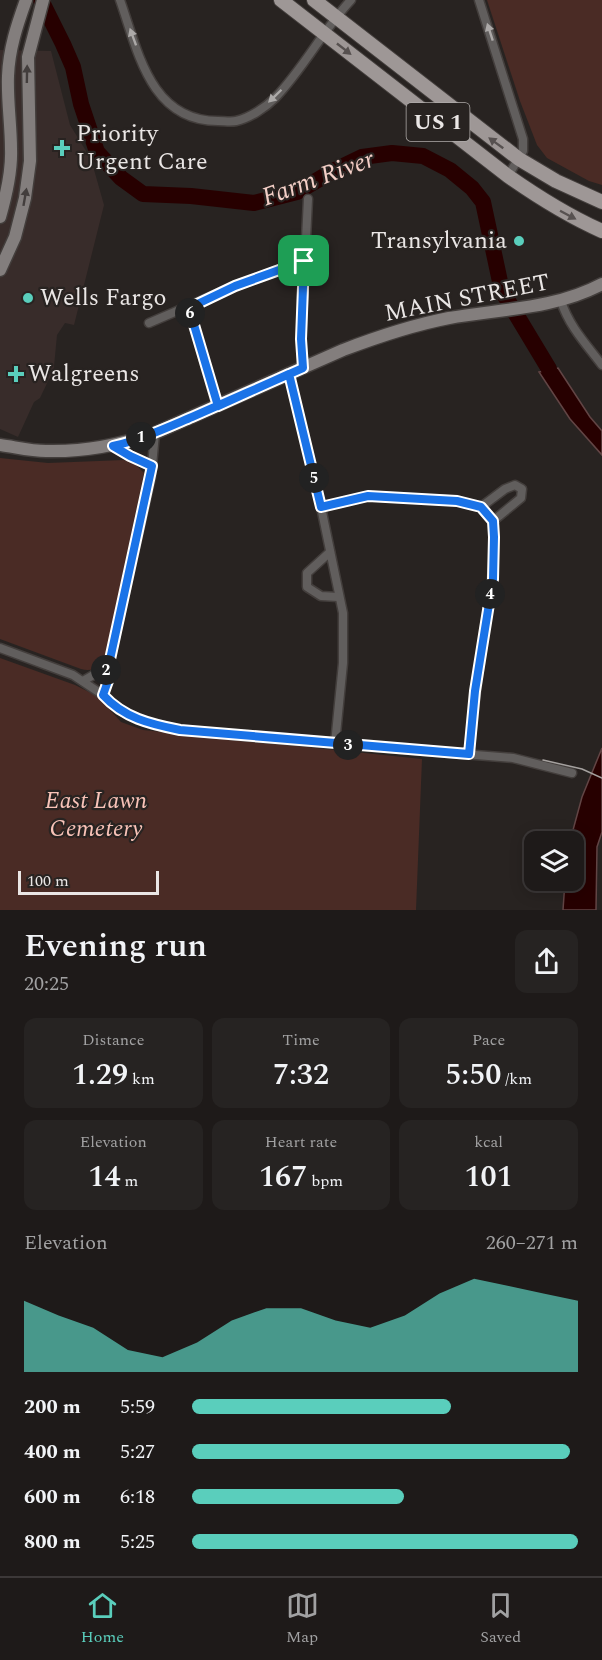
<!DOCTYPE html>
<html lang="en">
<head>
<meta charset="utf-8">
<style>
	:root { --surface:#1e1a19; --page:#262322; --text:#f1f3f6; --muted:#a1a1a2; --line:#3c3838; --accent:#5acebc }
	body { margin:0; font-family:Spectral,serif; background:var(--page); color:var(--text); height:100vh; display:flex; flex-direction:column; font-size:22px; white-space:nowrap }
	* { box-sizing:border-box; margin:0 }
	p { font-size:20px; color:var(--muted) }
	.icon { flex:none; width:33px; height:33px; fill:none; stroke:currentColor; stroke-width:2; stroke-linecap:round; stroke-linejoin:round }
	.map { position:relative; height:910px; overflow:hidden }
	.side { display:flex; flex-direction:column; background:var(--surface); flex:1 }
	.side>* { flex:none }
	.buttons { position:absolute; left:524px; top:831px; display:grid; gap:12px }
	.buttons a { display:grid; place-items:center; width:60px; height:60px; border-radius:12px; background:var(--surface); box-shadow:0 3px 15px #0003,0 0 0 2px var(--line); font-size:30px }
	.scale { position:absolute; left:18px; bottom:15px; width:141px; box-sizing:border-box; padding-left:6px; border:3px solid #eae6e5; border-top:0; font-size:16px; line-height:21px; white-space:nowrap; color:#eae6e5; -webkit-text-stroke:4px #282321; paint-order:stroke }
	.pin { position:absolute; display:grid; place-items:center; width:51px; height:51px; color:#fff; margin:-26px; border-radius:12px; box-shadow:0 3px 9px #0006 }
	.km { position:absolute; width:30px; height:30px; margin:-15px; border-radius:50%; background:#222; color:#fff; font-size:16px; line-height:30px; text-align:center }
	.round { display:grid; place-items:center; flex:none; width:63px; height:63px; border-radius:12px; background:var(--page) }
	.summary { display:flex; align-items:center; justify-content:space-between; height:102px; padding:0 24px }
	h1 { font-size:33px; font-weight:600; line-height:45px }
	.metrics { display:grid; grid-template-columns:repeat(3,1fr); gap:9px; height:102px; padding:6px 24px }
	.metrics div { display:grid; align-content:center; border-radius:12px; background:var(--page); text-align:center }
	.metrics b { font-size:30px; font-weight:600 }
	.metrics small { font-size:16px; font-weight:400 }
	.metrics p { font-size:16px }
	.chart { height:168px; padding:12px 24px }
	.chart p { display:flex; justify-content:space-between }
	.chart svg { width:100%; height:108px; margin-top:6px; fill:var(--accent); opacity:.7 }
	ul { padding:0 24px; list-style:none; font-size:20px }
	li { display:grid; grid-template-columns:96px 72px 1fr; align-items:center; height:45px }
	li i { height:15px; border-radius:8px; background:var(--accent) }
	.menu { display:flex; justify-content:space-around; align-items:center; height:84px; border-top:2px solid var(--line); background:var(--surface); font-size:16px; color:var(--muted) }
	.menu a { display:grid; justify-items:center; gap:3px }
	.menu .on { color:var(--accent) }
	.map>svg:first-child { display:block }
	.built { fill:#382c2a }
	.green { fill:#4a2b25 }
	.water { fill:#270000; stroke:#624545; stroke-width:1.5 }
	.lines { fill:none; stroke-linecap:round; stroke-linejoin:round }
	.river { stroke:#270000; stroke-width:16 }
	.street-casing { stroke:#433e3c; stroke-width:11 }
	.secondary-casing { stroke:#433e3c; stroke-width:15 }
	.primary-casing { stroke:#433e3c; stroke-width:16 }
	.street { stroke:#615e5d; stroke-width:8 }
	.secondary { stroke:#837e7d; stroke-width:12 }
	.primary { stroke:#9e9796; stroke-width:14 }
	.tram { stroke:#a5a19f; stroke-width:1.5 }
	.oneway { fill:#aca9a8 }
	.oneway2 { fill:#575150 }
	.oneway3 { fill:#433e3d }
	.route-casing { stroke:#fff; stroke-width:12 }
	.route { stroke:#1a73e8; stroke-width:8 }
	.poi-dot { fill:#5acebc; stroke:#282321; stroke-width:2 }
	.labels { text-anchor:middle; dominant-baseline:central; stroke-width:4.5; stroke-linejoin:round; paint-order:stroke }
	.shield { fill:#282321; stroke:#b0acaa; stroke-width:1.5 }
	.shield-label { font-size:22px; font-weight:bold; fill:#eae6e5 }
	.poi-label { font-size:24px; fill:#eae6e5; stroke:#282321; text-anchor:start }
	.street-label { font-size:24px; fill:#eae6e5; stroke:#282321 }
	.park-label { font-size:24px; font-style:italic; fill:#f9c3b8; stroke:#282321 }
	.water-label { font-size:26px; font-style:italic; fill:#f4cfc7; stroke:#282321 }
</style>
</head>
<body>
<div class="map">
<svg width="602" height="910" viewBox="0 0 602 910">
	<rect width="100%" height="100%" fill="#282321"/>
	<!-- built -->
	<polygon class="built" points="0,50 51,51 70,125 91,159 104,205 74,325 65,323 57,335 53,377 49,379 40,398 34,402 18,437 0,429"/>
	<!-- green -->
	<g class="green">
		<polygon points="487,0 602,0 602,185 589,181 547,158 537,145 520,101"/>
		<path d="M0 458 48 463 124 460 135 464 144 473 105 657C101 668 92 672 81 669L0 639Z"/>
		<polygon points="0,658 75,685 97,696 121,722 143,730 422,759 416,910 0,910"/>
	</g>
	<!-- water -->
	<g class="water">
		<polygon points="558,368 590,417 602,431 602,455 570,419 539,372"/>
		<polygon points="602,748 602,832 597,847 596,910 563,910 565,881 573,880 573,842 570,841 582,797"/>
	</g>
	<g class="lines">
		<!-- river -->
		<polyline class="river" points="41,0 63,44 73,67 81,104 97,152 121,178 143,194 191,196 254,203 297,192 333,171 362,157 392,153 423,156 450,170 472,188 483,202 502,291 549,369"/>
		<defs>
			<g id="street">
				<path d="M120 0C138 51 150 121 218 121 224 121 231 122 236 121 250 118 266 107 275 98 304 68 323 30 351 0"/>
				<polyline points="479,0 523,139 523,151 508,176"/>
				<path d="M561 301C569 326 586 344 602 365"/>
				<polyline points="189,308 217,406"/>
				<polyline points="149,323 235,286 304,261"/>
				<polyline points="303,368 301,339 308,199"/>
				<polyline points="289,374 321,507 343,613 343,663 335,744"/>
				<polyline points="113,446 130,456 152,466"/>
				<polyline points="321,507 368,496 457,501 481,507 493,521 521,498 522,489 515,485 505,489 481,507"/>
				<polyline points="330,552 307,573 307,587 321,596 338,597"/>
				<polyline points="0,648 73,675 103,695 119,710 151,724 180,730 264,738 513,758 572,773"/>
				<polyline points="83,681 97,673 105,672 109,664 151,477 155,433"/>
				<polyline points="103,695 108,681 105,672"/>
				<path d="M469 754C473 719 476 684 482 649 488 606 497 564 493 521"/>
			</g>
			<g id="secondary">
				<path d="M0 217C6 196 12 172 11 149 11 125 7 100 8 76 9 49 17 25 26 0"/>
				<polyline points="0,270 15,237 25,198 30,161 28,57 43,0"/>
				<path d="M0 445C15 447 31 451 46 451 84 452 120 445 155 433L343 350C377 337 413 325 449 318 501 309 555 309 602 284"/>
			</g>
			<g id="primary">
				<path d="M281 0 508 176C538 197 568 216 602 231"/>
				<polyline points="314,0 519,159 556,181 602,202"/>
			</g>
		</defs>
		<!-- street casing -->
		<use href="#street" class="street-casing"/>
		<!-- secondary casing -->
		<use href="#secondary" class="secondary-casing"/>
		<!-- primary casing -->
		<use href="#primary" class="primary-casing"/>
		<!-- street -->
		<use href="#street" class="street"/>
		<!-- secondary -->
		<use href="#secondary" class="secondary"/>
		<!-- primary -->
		<use href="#primary" class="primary"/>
		<!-- tram -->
		<polyline class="tram" points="543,760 582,769 602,778"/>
	</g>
	<!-- one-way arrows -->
	<defs><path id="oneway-solid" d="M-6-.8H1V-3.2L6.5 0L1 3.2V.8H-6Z" transform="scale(1.5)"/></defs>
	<g class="oneway">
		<use href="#oneway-solid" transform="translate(490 32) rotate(-108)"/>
		<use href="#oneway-solid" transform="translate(133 37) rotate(-110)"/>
		<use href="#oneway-solid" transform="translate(275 96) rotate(136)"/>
	</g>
	<g class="oneway2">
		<use href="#oneway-solid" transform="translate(344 49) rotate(38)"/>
		<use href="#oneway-solid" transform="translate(496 143) rotate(-144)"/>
		<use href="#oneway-solid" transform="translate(568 215) rotate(28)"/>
	</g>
	<g class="oneway3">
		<use href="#oneway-solid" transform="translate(27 74) rotate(-89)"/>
		<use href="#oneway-solid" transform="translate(25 197) rotate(-80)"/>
	</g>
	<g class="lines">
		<defs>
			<path id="route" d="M304 261 301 339 303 368C266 384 229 401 192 417 166 428 140 440 113 446L130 456 152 466 109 664 105 672 108 681 103 695C124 718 150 724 180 730L469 754 475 691 493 579 494 537 493 521 481 507 457 501 368 496 321 507 289 374 218 406 189 308 235 286 304 261"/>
		</defs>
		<!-- route casing -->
		<use href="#route" class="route-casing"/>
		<!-- route -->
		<use href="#route" class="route"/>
	</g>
	<!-- markers -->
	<g class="poi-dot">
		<path d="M59 139h6v6h6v6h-6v6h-6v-6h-6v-6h6z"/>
		<circle cx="519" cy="241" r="6"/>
		<circle cx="28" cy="298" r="6"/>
		<path d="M13 365h6v6h6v6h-6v6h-6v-6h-6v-6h6z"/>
	</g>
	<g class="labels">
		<!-- shield labels -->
		<rect class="shield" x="406.5" y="103" width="63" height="38" rx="4.5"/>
		<g class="shield-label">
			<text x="438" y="122">US 1</text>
		</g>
		<!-- poi labels -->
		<g class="poi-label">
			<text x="76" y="134">Priority<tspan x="76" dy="28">Urgent Care</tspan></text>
			<text x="507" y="241" text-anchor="end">Transylvania</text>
			<text x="40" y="298">Wells Fargo</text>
			<text x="28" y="374">Walgreens</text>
		</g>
		<!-- street labels -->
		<g class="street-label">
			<text transform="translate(467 298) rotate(-11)">MAIN STREET</text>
		</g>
		<!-- park labels -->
		<g class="park-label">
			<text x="96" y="801">East Lawn<tspan x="96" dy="28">Cemetery</tspan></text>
		</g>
		<!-- water labels -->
		<g class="water-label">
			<text transform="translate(318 178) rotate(-20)">Farm River</text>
		</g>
	</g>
</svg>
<div class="buttons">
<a><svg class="icon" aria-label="layers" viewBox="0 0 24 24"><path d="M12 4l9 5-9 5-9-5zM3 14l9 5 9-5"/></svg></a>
</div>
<div class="scale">100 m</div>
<div class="pin" style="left:304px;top:261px;background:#1e9e55"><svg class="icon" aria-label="arrive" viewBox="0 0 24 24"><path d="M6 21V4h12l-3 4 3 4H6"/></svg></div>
<b class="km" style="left:141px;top:437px">1</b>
<b class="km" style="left:106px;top:670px">2</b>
<b class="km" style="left:348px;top:745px">3</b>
<b class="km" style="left:490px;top:594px">4</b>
<b class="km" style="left:314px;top:478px">5</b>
<b class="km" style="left:190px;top:313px">6</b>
</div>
<section class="side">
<div class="summary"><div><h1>Evening run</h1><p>20:25</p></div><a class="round"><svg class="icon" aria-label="share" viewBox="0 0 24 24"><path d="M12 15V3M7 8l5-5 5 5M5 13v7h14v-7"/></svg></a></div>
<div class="metrics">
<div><p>Distance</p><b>1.29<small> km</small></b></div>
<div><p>Time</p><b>7:32</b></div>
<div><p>Pace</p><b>5:50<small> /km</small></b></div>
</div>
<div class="metrics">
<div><p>Elevation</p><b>14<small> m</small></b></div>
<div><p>Heart rate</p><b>167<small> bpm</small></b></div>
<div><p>kcal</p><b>101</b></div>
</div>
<div class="chart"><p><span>Elevation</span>260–271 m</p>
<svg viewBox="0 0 160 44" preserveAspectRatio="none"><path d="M0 44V15L10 21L20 26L30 35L40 38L50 32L60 23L70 18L80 18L90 23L100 26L110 21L120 12L130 6L140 9L150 12L160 15V44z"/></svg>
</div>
<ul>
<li><b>200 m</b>5:59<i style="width:67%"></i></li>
<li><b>400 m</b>5:27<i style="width:98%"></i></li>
<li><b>600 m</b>6:18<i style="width:55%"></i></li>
<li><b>800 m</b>5:25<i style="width:100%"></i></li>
</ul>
</section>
<nav class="menu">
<a class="on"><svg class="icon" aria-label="home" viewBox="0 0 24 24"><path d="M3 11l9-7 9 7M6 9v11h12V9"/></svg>Home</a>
<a><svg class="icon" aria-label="map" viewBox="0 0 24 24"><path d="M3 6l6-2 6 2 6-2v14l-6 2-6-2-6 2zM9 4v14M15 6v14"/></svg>Map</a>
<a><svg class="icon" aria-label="saved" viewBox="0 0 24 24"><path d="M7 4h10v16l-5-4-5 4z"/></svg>Saved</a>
</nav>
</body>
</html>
